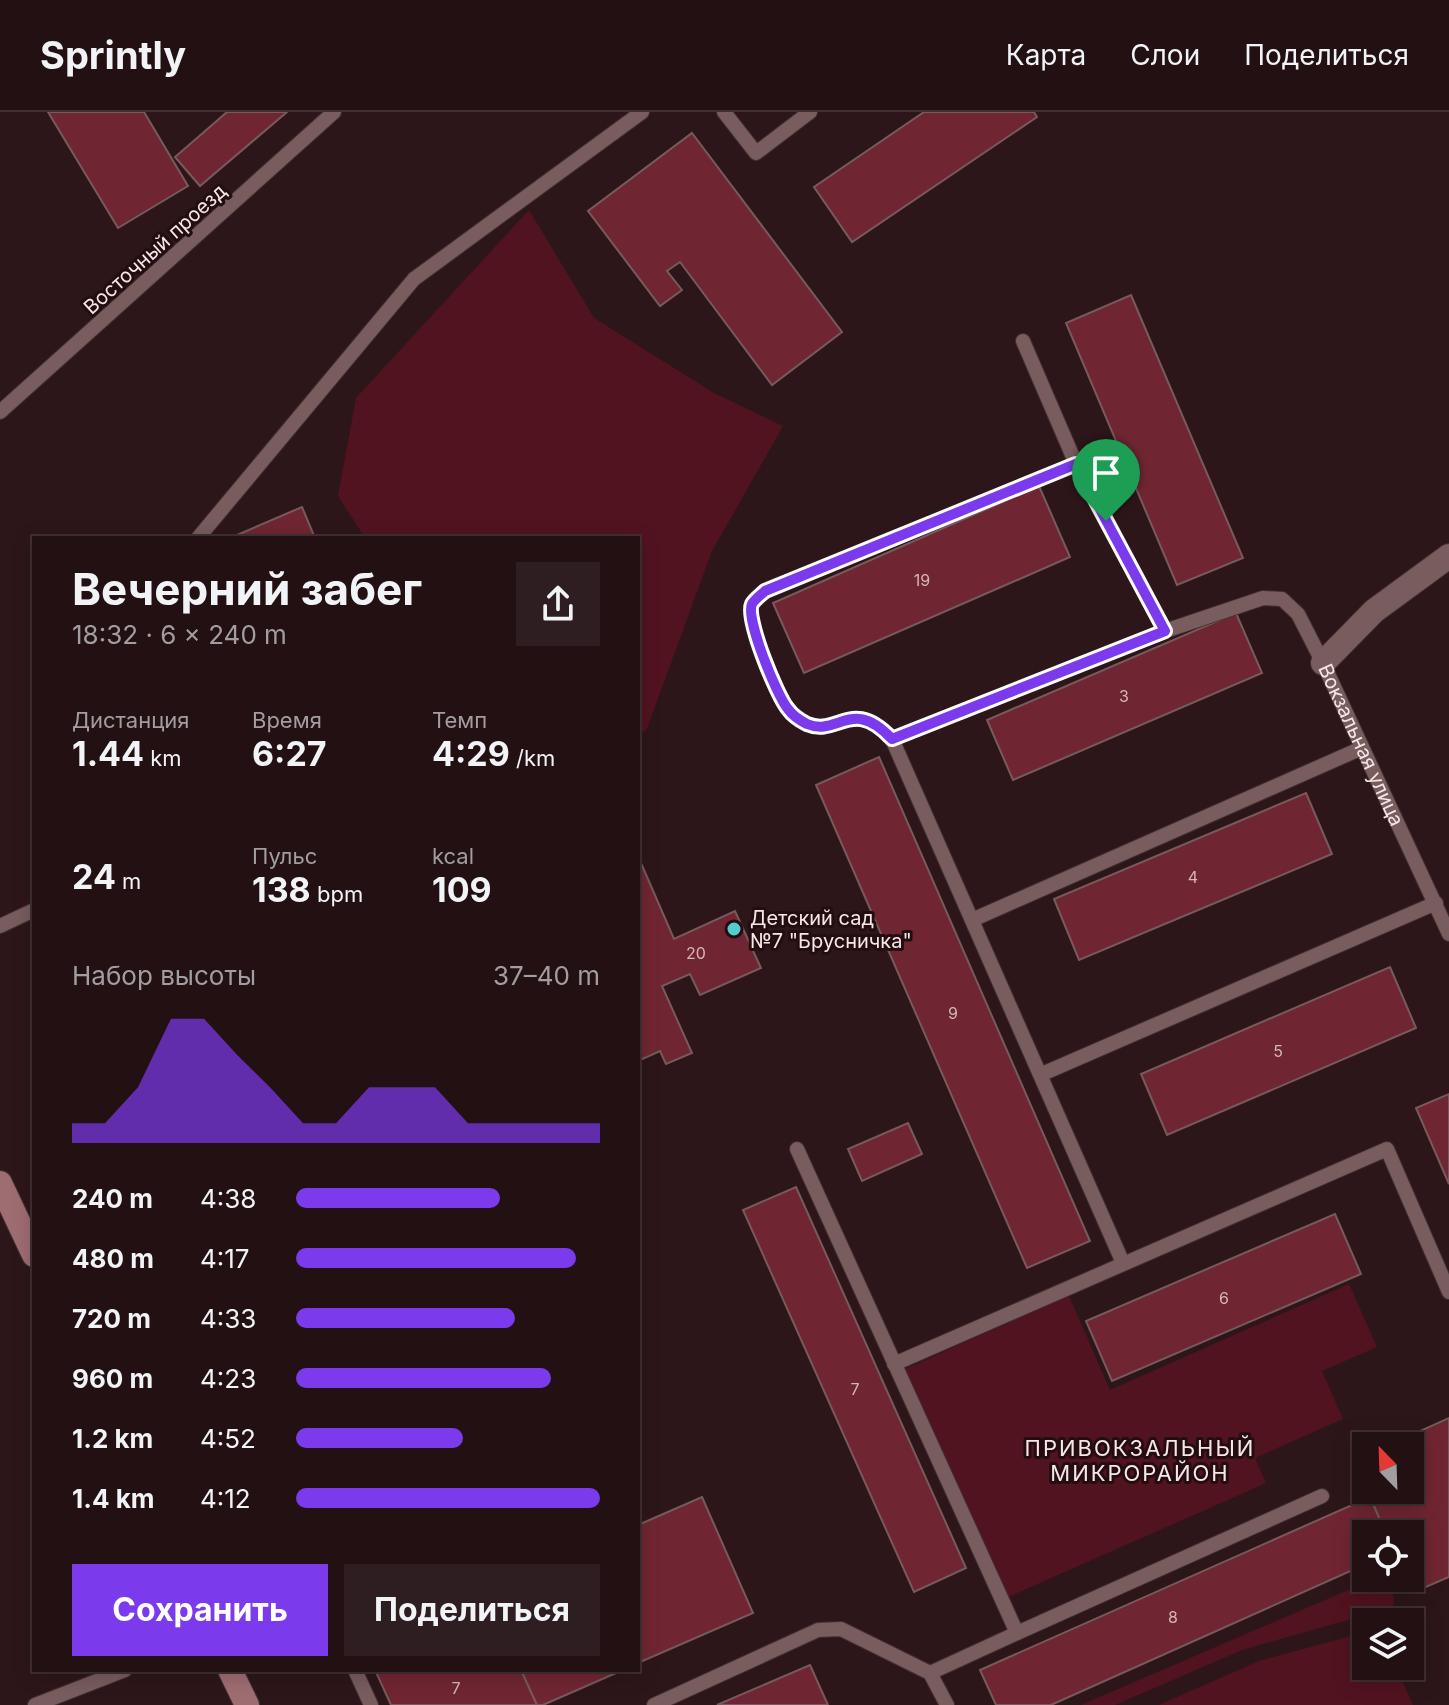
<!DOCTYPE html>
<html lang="ru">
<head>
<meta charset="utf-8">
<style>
	:root { --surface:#221013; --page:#2e1e21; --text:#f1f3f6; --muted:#a29da0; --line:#3f3033; --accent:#7c3aed }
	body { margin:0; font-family:Inter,sans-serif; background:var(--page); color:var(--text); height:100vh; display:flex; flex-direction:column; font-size:30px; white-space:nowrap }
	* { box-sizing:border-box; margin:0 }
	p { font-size:26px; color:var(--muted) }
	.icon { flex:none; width:44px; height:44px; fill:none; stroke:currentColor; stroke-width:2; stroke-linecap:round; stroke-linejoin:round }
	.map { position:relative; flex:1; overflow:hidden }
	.details { position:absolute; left:32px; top:424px; width:608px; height:1136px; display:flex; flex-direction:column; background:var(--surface); border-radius:0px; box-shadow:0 4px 20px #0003,0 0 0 2px var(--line) }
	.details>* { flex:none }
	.needle { width:52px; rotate:337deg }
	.buttons { position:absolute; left:1352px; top:1320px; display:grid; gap:16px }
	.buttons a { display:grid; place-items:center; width:72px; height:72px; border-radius:0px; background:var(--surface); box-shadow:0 4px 20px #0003,0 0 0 2px var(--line); font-size:40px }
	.pin { position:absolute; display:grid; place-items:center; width:68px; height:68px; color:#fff; margin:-82px -34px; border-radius:50% 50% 50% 0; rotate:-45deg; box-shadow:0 0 8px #0007 }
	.pin .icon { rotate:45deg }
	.round { display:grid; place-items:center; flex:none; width:84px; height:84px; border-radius:0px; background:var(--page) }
	.summary { display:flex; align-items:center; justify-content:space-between; height:136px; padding:0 40px }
	h1 { font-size:44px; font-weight:700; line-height:60px }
	.figures { display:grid; grid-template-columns:repeat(3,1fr); gap:12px; height:136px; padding:8px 40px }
	.figures div { display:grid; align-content:center }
	.figures b { font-size:34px; font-weight:700 }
	.figures small { font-size:22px; font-weight:400 }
	.figures p { font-size:22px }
	.chart { height:224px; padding:16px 40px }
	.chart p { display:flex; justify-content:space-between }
	.chart svg { width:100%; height:144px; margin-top:8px; fill:var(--accent); opacity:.7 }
	.action { display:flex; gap:16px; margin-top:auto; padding:16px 40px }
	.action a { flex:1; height:92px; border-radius:0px; background:var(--accent); color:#fff; font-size:32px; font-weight:700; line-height:92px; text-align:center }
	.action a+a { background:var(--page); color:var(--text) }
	ul { padding:0 40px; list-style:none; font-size:26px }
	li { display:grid; grid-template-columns:128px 96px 1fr; align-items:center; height:60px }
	li i { height:20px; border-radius:10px; background:var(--accent) }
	header { display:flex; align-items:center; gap:48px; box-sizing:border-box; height:112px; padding:0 40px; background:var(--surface); border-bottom:2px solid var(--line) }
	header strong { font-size:38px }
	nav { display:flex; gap:44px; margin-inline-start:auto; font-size:28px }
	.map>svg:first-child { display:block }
	.green { fill:#521320 }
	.building { fill:#702632; stroke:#765a5c; stroke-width:2 }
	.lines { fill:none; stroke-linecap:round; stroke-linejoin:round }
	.lane-casing { stroke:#413032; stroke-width:16 }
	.street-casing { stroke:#413032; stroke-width:26 }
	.secondary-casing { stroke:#413032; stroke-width:26 }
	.lane { stroke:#785c5e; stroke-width:14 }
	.street { stroke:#785c5e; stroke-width:24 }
	.secondary { stroke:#9e6d72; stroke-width:24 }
	.route-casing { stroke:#fff; stroke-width:16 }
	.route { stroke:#7c3aed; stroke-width:10 }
	.poi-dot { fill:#52cdcc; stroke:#230d10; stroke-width:3 }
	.labels { text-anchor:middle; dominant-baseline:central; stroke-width:6; stroke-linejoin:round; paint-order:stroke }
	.number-label { font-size:16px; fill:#d4b6ba }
	.street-label { font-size:20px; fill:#f6e6e7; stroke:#230d10 }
	.poi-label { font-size:20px; fill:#f6e6e7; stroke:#230d10; text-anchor:start }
	.neighbourhood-label { font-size:22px; letter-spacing:2px; fill:#f6e6e7; stroke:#230d10 }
</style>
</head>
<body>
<header>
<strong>Sprintly</strong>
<nav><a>Карта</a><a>Слои</a><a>Поделиться</a></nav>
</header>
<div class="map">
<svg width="1449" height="1593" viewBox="0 0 1449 1593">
	<rect width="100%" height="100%" fill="#2d1619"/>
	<!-- green -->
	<g class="green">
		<polygon points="529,98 594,206 714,281 783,314 712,439 646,619 638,622 638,426 365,426 338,384 356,286"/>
		<polygon points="1349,1172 1377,1235 1322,1259 1343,1307 1255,1346 1266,1371 1006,1486 905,1257 1069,1184 1110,1278"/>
		<polygon points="1376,1466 1392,1466 1394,1495 1242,1538 1115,1593 1081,1593"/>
		<polygon points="1366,1520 1366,1554 1408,1554 1410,1560 1402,1568 1413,1593 1159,1593 1259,1549"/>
	</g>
	<!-- building -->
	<g class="building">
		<polygon points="48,0 144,0 188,74 118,116"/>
		<polygon points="227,0 287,0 200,74 175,45"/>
		<polygon points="924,0 1034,0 1037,5 852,130 814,75"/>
		<polygon points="692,21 842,220 772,273 680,150 667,159 682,178 660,194 588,99"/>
		<polygon points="1131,183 1243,446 1177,473 1066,211"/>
		<polygon points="1039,374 1070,445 804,561 773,491"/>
		<polygon points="302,395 315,426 239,426 237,423"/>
		<polygon points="1236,501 1262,561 1013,668 987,608"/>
		<polygon points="879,645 1090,1129 1027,1156 816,673"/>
		<polygon points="1306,681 1332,742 1079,848 1054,787"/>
		<polygon points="641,751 674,827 735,799 761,856 700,883 690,862 662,874 692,941 666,952 660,939 638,949 638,753"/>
		<polygon points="1390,855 1416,916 1167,1023 1141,962"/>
		<polygon points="1449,982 1449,1072 1416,996"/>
		<polygon points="908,1011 922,1042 862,1069 848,1037"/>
		<polygon points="796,1075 966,1456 914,1480 743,1098"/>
		<polygon points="1335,1102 1361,1162 1112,1269 1086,1209"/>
		<polygon points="1449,1306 1449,1465 1412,1481 1406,1466 1410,1466 1410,1422 1386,1422 1367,1378 1410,1378 1410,1334 1387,1334"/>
		<polygon points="1366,1343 1366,1376 1354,1349"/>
		<polygon points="702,1385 753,1501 638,1551 638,1413"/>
		<polygon points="1370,1385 1386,1422 1366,1422 1366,1452 1051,1593 996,1593 980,1558"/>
		<polygon points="810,1553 828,1593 717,1593"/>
		<polygon points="375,1558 521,1558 537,1593 391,1593"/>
		<polygon points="521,1558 623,1558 543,1593 537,1593"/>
	</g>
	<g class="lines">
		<defs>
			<g id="lane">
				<polyline points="724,0 756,41 810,0"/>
				<polyline points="1023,229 1076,352"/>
				<polyline points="0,300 334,0"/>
				<polyline points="198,426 414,167 642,0"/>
				<path d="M892 627C852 584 837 625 807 612 798 607 789 601 784 592 775 575 744 507 752 492 754 488 762 482 765 479L1076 352 1165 519"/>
				<polyline points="972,808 1362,636"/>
				<polyline points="0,814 34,798"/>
				<polyline points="1042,962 1436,791"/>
				<polyline points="797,1037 1017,1521 1322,1384"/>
				<path id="s1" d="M1123 1151 892 627 1165 519 1263 486 1282 487 1298 502 1323 551 1449 822"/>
				<polyline points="894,1252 1387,1037 1449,1180"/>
				<polyline points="355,1558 371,1593"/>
				<polyline points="35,1593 125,1558"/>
				<polyline points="654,1593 818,1518 841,1517 930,1561"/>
				<polyline points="947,1593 930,1561 1017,1521"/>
			</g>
			<polyline id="street" points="1323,551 1374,499 1449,444"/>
			<g id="secondary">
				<polyline points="0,1071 34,1143"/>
				<polyline points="230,1558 247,1593"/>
			</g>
		</defs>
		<!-- lane casing -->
		<use href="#lane" class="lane-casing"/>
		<!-- street casing -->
		<use href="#street" class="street-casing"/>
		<!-- secondary casing -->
		<use href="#secondary" class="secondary-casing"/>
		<!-- lane -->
		<use href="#lane" class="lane"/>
		<!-- street -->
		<use href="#street" class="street"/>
		<!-- secondary -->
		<use href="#secondary" class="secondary"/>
	</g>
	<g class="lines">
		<defs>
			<path id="route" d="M1076 352 1165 519 892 627C852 584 838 625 807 612 799 608 793 604 788 597 777 584 745 506 752 492 754 488 762 482 765 479Z"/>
		</defs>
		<!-- route casing -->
		<use href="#route" class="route-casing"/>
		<!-- route -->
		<use href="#route" class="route"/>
	</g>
	<!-- markers -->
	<circle class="poi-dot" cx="734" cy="817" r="8"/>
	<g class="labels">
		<!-- number labels -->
		<g class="number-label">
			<text x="922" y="468">19</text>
			<text x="1124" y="584">3</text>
			<text x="1193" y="765">4</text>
			<text x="696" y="841">20</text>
			<text x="953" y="901">9</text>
			<text x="1278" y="939">5</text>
			<text x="1224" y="1186">6</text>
			<text x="855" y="1277">7</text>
			<text x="1173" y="1505">8</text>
			<text x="456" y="1576">7</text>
		</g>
		<!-- street labels -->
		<g class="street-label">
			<text transform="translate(155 137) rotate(-42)">Восточный проезд</text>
			<text stroke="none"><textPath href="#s1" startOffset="1156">Вокзальная улица</textPath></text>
		</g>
		<!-- poi labels -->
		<g class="poi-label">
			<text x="750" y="806">Детский сад<tspan x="750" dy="23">№7 "Брусничка"</tspan></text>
		</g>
		<!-- neighbourhood labels -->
		<g class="neighbourhood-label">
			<text x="1140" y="1336">ПРИВОКЗАЛЬНЫЙ<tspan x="1140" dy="25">МИКРОРАЙОН</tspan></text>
		</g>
	</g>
</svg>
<div class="buttons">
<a><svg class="needle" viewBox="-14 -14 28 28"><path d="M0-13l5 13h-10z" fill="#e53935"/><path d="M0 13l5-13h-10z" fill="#a29da0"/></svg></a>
<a><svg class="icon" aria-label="locate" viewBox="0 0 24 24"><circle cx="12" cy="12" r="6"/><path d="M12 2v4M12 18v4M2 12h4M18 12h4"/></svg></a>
<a><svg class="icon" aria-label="layers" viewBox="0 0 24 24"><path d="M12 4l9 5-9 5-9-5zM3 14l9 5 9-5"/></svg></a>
</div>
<div class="pin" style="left:1106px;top:409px;background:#1e9e55"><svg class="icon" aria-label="arrive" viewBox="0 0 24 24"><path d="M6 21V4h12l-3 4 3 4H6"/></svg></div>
<section class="details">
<div class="summary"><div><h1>Вечерний забег</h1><p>18:32 · 6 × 240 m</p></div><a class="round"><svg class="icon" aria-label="share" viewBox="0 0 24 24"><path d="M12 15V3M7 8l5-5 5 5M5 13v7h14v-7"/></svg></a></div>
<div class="figures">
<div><p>Дистанция</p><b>1.44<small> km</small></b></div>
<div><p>Время</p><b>6:27</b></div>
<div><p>Темп</p><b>4:29<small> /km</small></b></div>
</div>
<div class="figures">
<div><b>24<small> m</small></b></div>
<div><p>Пульс</p><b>138<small> bpm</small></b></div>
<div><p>kcal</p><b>109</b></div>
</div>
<div class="chart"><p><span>Набор высоты</span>37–40 m</p>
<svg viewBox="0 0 160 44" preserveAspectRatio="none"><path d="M0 44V38L10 38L20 27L30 6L40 6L50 17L60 27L70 38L80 38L90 27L100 27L110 27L120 38L130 38L140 38L150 38L160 38V44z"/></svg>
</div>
<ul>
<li><b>240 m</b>4:38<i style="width:67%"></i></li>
<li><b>480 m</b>4:17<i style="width:92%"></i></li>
<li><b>720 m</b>4:33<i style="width:72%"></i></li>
<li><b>960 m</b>4:23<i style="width:84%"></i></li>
<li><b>1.2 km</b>4:52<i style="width:55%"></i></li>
<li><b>1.4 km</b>4:12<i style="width:100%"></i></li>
</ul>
<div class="action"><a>Сохранить</a><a>Поделиться</a></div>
</section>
</div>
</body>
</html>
